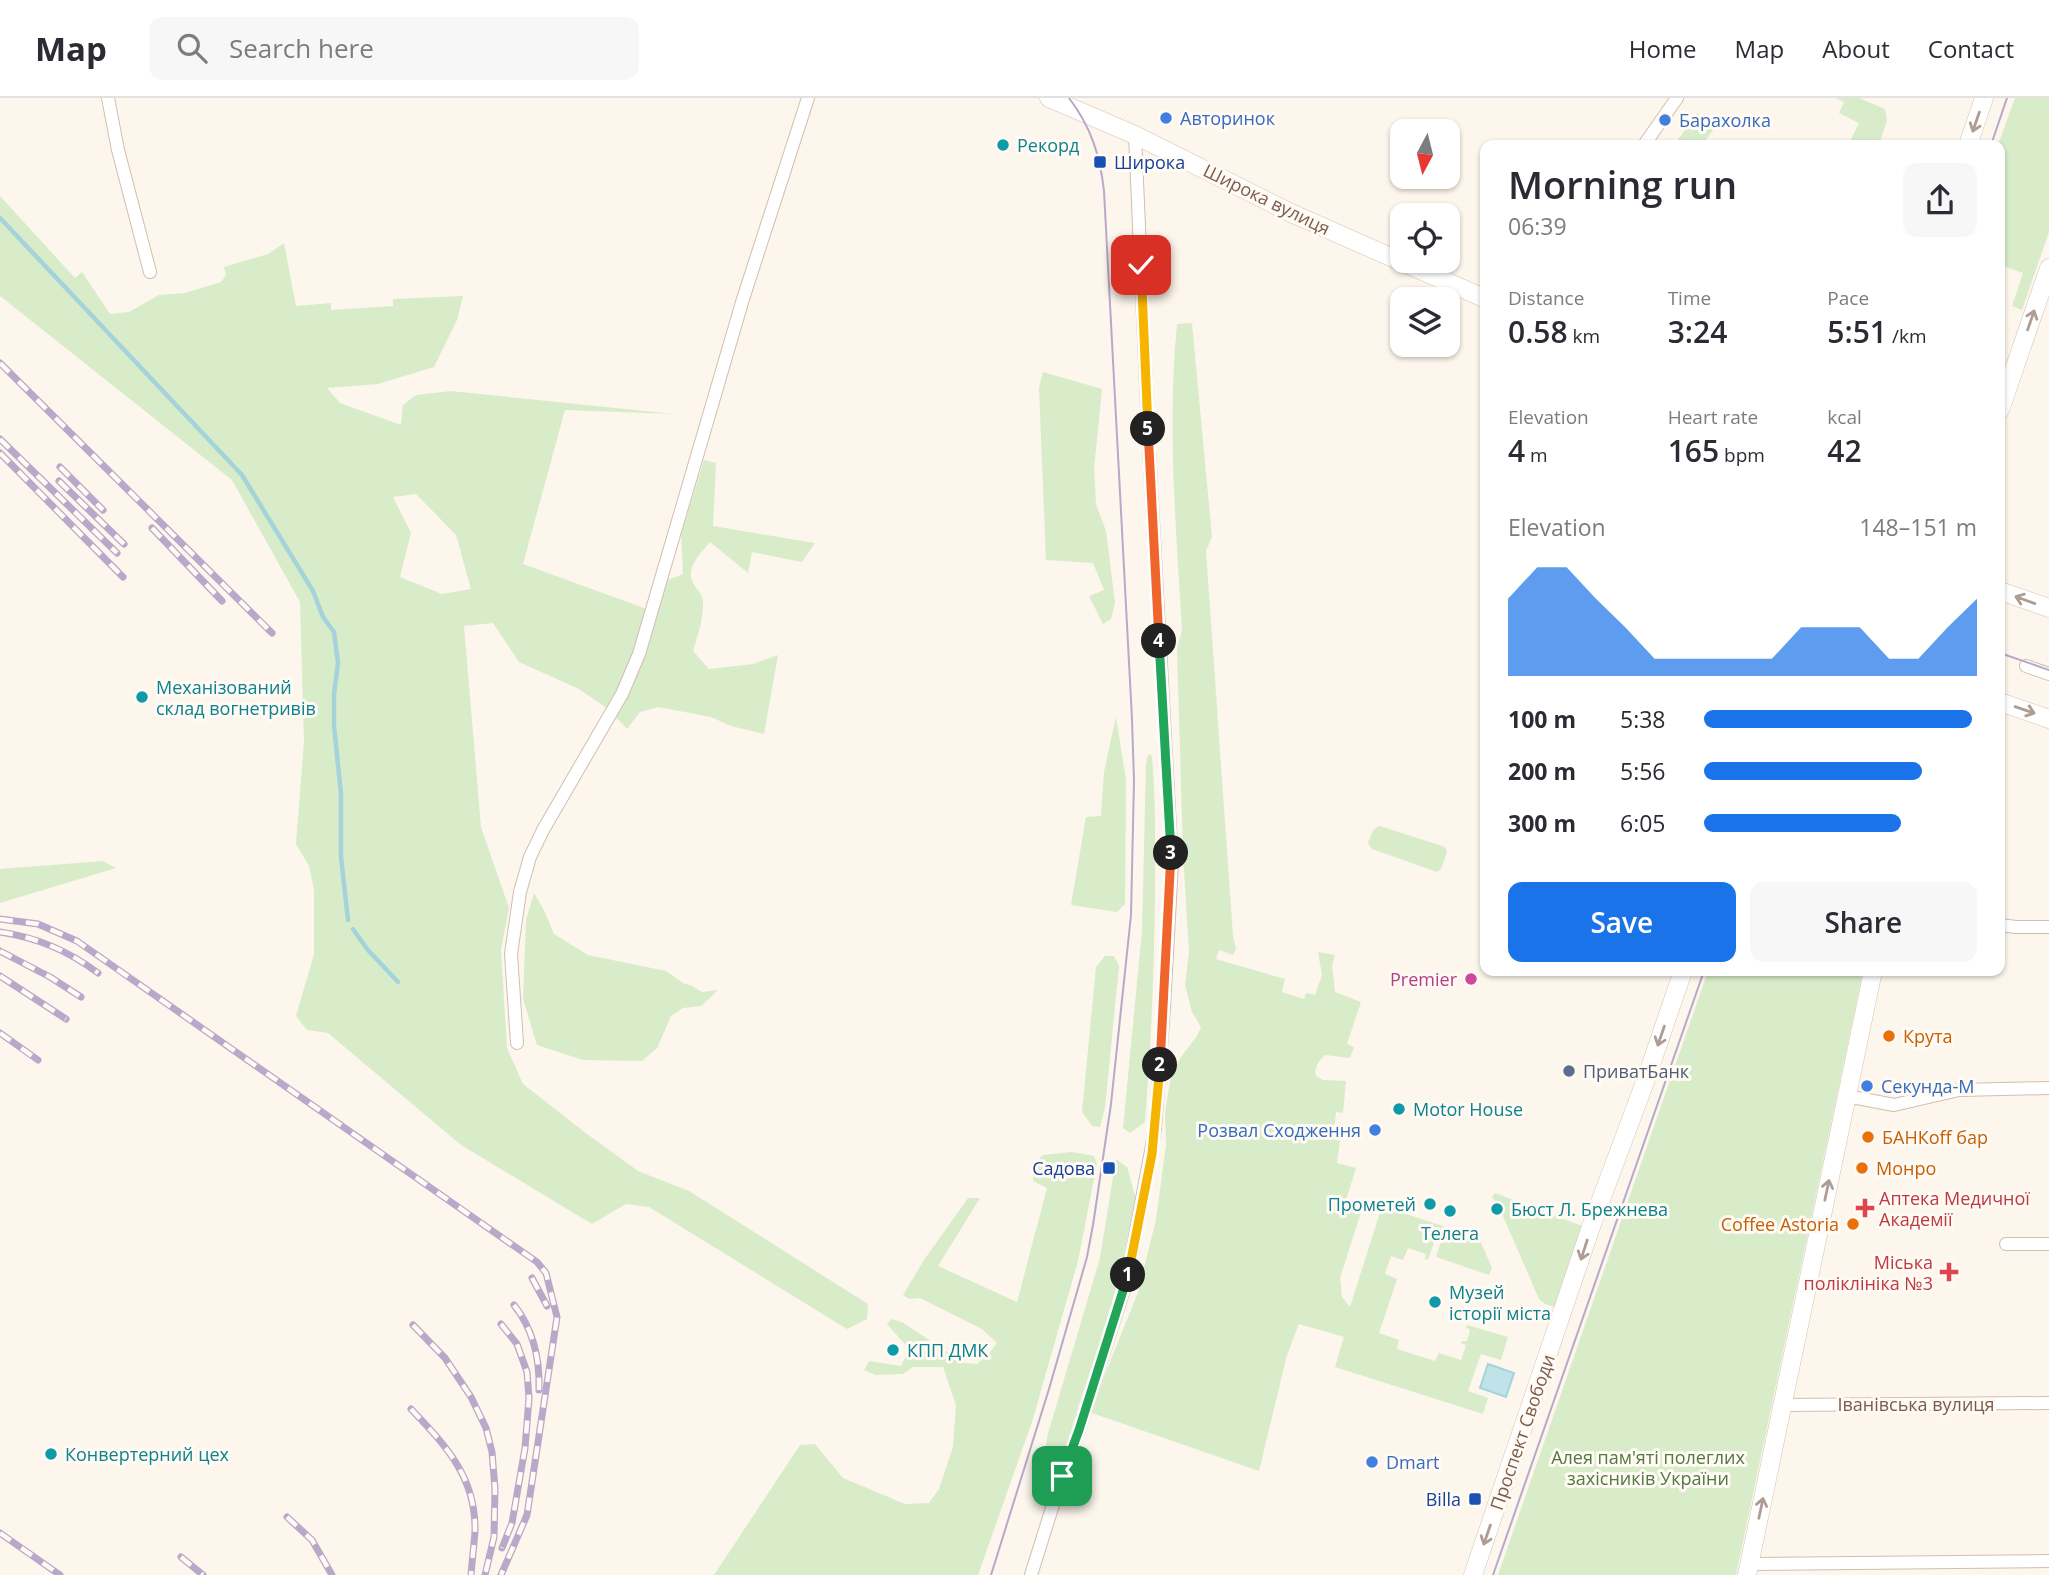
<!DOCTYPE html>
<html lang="en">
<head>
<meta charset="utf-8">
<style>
	:root { --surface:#fff; --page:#f7f7f7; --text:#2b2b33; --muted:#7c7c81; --line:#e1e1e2; --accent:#1a73e8 }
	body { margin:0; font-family:"Open Sans",sans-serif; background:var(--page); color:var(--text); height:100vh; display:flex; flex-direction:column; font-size:26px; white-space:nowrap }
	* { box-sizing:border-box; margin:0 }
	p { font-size:23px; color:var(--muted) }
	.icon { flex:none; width:38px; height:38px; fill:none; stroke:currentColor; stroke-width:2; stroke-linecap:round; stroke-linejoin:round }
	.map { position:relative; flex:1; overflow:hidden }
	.side { position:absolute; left:1480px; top:42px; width:525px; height:836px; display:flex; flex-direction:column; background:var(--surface); border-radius:14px; box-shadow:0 2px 5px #0004 }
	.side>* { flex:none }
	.needle { width:46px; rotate:187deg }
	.controls { position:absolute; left:1390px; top:21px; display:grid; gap:14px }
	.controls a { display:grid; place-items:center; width:70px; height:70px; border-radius:14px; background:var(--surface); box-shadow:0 2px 5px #0004; font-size:35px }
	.pin { position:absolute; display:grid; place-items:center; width:60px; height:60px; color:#fff; margin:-30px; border-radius:14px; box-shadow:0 4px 10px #0006 }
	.km { position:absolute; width:35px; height:35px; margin:-18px; border-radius:50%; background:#222; color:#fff; font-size:19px; line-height:35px; text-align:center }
	.round { display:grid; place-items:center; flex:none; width:74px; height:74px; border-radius:14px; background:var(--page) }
	.head { display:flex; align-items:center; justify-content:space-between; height:119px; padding:0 28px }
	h1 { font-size:38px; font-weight:600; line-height:52px }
	.figures { display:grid; grid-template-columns:repeat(3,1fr); gap:10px; height:119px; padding:7px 28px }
	.figures div { display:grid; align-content:center }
	.figures b { font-size:30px; font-weight:600 }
	.figures small { font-size:19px; font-weight:400 }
	.figures p { font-size:19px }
	.chart { height:196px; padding:14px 28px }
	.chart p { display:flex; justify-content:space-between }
	.chart svg { width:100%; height:126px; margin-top:7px; fill:var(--accent); opacity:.7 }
	.action { display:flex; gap:14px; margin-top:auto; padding:14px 28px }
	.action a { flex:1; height:80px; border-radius:14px; background:var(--accent); color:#fff; font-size:28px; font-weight:600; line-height:80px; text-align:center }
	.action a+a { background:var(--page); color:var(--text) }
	ul { padding:0 28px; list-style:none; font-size:23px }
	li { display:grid; grid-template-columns:112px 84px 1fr; align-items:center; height:52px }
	li i { height:18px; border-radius:9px; background:var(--accent) }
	header { display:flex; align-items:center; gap:42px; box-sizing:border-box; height:98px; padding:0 35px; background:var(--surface); border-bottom:2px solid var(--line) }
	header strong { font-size:33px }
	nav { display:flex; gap:38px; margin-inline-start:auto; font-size:24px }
	.search { width:490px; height:63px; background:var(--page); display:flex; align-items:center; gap:18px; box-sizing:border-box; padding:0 24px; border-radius:14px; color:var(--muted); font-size:26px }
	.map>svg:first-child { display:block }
	.green { fill:#d8ecc9; fill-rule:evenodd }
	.water { fill:#bfe3e8; stroke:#a5d3da; stroke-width:2 }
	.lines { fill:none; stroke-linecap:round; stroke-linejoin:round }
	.stream { stroke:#a5d3da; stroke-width:4.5 }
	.street-casing { stroke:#d1beb0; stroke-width:14 }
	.secondary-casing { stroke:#d6c0b0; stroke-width:19 }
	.street { stroke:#fff; stroke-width:12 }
	.secondary { stroke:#fff; stroke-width:18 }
	.tram { stroke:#b9a8c9; stroke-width:2 }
	.rail-casing { stroke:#b9a8c9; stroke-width:7 }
	.rail { stroke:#fffaf3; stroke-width:4.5; stroke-dasharray:13; stroke-linecap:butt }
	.oneway { stroke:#af9d94 }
	.split-1-casing { stroke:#fff; stroke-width:14 }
	.split-2-casing { stroke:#fff; stroke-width:14 }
	.split-3-casing { stroke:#fff; stroke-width:14 }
	.split-4-casing { stroke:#fff; stroke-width:14 }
	.split-5-casing { stroke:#fff; stroke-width:14 }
	.split-6-casing { stroke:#fff; stroke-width:14 }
	.split-1 { stroke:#22a559; stroke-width:9 }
	.split-2 { stroke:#f5b400; stroke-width:9 }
	.split-3 { stroke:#f0652b; stroke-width:9 }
	.split-4 { stroke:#22a559; stroke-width:9 }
	.split-5 { stroke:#f0652b; stroke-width:9 }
	.split-6 { stroke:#f5b400; stroke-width:9 }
	.shop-dot { fill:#3f7fe0; stroke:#fffaf3; stroke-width:2.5 }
	.culture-dot { fill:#0f9aa8; stroke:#fffaf3; stroke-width:2.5 }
	.transit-dot { fill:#1a4fb4; stroke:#fffaf3; stroke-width:2.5 }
	.hotel-dot { fill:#d1479c; stroke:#fffaf3; stroke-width:2.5 }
	.food-dot { fill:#e8710a; stroke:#fffaf3; stroke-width:2.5 }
	.service-dot { fill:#5c6f8a; stroke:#fffaf3; stroke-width:2.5 }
	.health-dot { fill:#e0444e; stroke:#fffaf3; stroke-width:2.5 }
	.labels { text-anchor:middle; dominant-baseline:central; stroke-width:6; stroke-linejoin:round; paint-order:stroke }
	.shop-label { font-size:18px; fill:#366cbe; stroke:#fffaf3; text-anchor:start }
	.culture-label { font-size:18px; fill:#0d838f; stroke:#fffaf3; text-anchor:start }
	.transit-label { font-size:18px; fill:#164399; stroke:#fffaf3; text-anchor:end }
	.street-label { font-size:18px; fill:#7a5c4d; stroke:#fffaf3 }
	.hotel-label { font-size:18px; fill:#b23c85; stroke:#fffaf3; text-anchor:end }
	.food-label { font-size:18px; fill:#c56008; stroke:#fffaf3; text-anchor:start }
	.service-label { font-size:18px; fill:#4e5e75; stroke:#fffaf3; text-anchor:start }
	.health-label { font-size:18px; fill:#be3a42; stroke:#fffaf3; text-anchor:start }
	.park-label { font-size:18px; fill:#537a41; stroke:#fffaf3 }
</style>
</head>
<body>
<header>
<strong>Map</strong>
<div class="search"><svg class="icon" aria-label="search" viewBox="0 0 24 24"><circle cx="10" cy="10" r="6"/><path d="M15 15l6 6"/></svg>Search here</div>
<nav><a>Home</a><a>Map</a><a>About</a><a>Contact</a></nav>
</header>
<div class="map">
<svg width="2049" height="1477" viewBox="0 0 2049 1477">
	<rect width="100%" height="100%" fill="#fdf6ec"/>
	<!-- green -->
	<g class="green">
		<polygon points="1836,0 1859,0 1885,11 1887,22 1879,47 1848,47 1859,25 1839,15 1844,4"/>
		<polygon points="2015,0 2049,0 2049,134 2022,212 2012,208 2023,175 2000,167 2000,47 1998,47"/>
		<polygon points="1697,15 1716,28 1702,47 1674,47"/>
		<path d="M0 98 75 180 82 174 110 216 129 214 159 197 185 195 221 184 226 177 224 169 268 156 284 145 296 208 331 205V212L393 208V201L463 198 457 222 434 269 378 286 327 290 340 305 401 327 403 307 416 297 451 293 674 316 565 312 523 466 655 514 665 483 683 476 681 437 704 362 716 365 713 428 815 445 802 464 752 454 748 475 710 444C700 456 683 472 695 488 700 495 704 499 703 508 703 523 697 539 693 553L709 571 753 566 778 557 764 636 731 628 711 619 658 609 640 614 627 631 608 611 579 591 519 564 493 525 464 528 481 729 509 810 501 852 507 950 523 986 583 1033 638 1073 689 1093 868 1206 867 1221 847 1231 649 1109 626 1106 592 1126 461 1047 328 935 307 932 296 918 314 856V792L309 768 296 746 304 643 300 504 232 382 0 198ZM416 396 456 437 471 491 442 496 400 479 411 435 393 399Z"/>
		<path d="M1192 225 1212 439 1206 453 1233 838 1236 851 1233 857 1219 852 1216 861 1285 881 1282 894 1304 901 1306 895 1315 897 1322 877 1318 854 1335 857 1332 867 1335 894 1361 904 1347 946 1354 949 1350 960 1325 957C1319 963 1314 969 1316 978L1323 982 1346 983 1343 1015 1336 1014 1334 1034 1341 1035 1337 1065 1356 1070 1345 1105 1362 1111 1340 1180 1342 1199 1350 1209 1382 1108 1479 1140 1492 1170 1489 1177 1436 1159 1442 1140 1436 1138 1428 1162 1425 1161 1426 1156 1408 1150 1403 1162 1391 1158 1385 1176 1397 1181 1379 1235 1399 1242 1397 1251 1435 1263 1439 1255 1461 1262 1466 1247 1461 1245 1462 1243H1467L1470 1232 1466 1229 1467 1227 1508 1239 1501 1262 1481 1256 1468 1293 1488 1300 1483 1316 1335 1269 1344 1239 1299 1226 1287 1257 1259 1373 1092 1315 1103 1281 1137 1197 1156 1122 1166 1047 1165 1013 1171 978 1181 959 1197 938 1201 929 1192 914 1185 887 1189 854 1183 755 1177 551 1182 532C1176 430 1167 327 1177 226Z"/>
		<polygon points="1043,274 1102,291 1094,371 1096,406 1106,433 1115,505 1111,521 1103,526 1089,498 1104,492 1093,465 1046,462 1039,290"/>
		<polygon points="1116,619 1126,682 1125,806 1117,814 1071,807 1086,719 1101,718 1104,674"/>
		<path d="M1148 656 1152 658C1156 704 1155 752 1155 798 1154 874 1151 949 1145 1024L1130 1035 1123 1030 1142 833 1146 667Z"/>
		<path d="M1380 728 1445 749 1447 754 1441 771 1437 774 1372 751 1368 745C1371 738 1372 730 1380 728Z"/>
		<polygon points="103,763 116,770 0,805 0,771"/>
		<polygon points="534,795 544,812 554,836 588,857 666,873 683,885 692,888 702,894 718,892 701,908 683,910 671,918 657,950 642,963 583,962 537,947 523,901 526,822"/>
		<polygon points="1105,858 1114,858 1119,868 1105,1010 1100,1029 1092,1028 1082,1014 1096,869"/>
		<polygon points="1708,873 1863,873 1736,1477 1498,1477"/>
		<polygon points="1072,1054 1094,1058 1097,1066 1078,1163 1032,1324 978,1477 714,1477 800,1347 815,1346 843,1380 905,1406 929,1405 939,1391 953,1349 956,1307 943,1269 913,1269 903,1276 876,1277 864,1272 869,1263 901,1268 909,1251 887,1226 891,1221 902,1224 964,1265 977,1266 988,1257 997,1245 982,1231 920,1200 909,1201 903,1197 924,1162 968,1100 980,1100 938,1168 1017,1204 1047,1090 1033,1083 1035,1064 1043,1057"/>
		<polygon points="1116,1061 1127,1069 1136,1101 1120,1175 1104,1233 1081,1300 1064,1355 1058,1357 1046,1352 1047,1339 1100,1160"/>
		<polygon points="1495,1095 1582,1128 1554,1209 1545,1206 1539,1201 1499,1109 1492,1099"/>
	</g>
	<!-- water -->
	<polygon class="water" points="1488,1266 1514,1275 1506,1299 1480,1290"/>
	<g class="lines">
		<!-- stream -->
		<g class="stream">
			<polyline points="0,120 242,377 313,493 323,519 334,534 338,565 334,596 334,628 341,696 341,759 348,822"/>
			<polyline points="353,831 367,851 398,884"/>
		</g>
		<defs>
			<g id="street">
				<polyline points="108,0 118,52 150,174"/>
				<polyline points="1644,47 1677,0"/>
				<polyline points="2026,568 2049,576"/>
				<polyline points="2000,827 2016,829 2049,829"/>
				<polyline points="517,945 511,856 520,794 530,759 543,732 622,596 639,556 743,201 808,0"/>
				<polyline points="1847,998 1894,1007 1959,992 2049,990"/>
				<polyline points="2006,1146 2049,1146"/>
				<polyline points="1782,1307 2049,1305"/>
				<polyline points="1749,1466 2049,1463"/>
				<polyline points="1031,1477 1062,1378 1079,1332 1127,1182 1155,1031 1164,909 1172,765 1148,333 1135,37"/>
			</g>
			<g id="secondary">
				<polyline points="1049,0 1135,37 1291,115 1486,201"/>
				<polyline points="1968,47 1984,0"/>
				<polyline points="2000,312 2049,170"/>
				<polyline points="2000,493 2049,510"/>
				<polyline points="2000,604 2049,621"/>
				<polyline points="1473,1477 1593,1123 1645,984 1683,873"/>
				<polyline points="1747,1477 1873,873"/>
			</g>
		</defs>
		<!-- street casing -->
		<use href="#street" class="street-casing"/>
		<!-- secondary casing -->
		<use href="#secondary" class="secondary-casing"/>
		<!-- street -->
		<use href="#street" class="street"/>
		<!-- secondary -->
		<use href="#secondary" class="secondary"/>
		<!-- tram -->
		<g class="tram">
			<polyline points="1991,47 2007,0"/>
			<polyline points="2000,555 2049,572"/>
			<path d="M991 1477 1049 1291 1087 1159 1093 1127 1111 1006 1131 817 1134 683 1132 621 1104 93C1100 57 1091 29 1069 0"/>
			<polyline points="1493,1477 1704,873"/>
		</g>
		<defs>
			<g id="rail">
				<polyline points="0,265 272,535"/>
				<polyline points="0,341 117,455"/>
				<polyline points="0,355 123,479"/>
				<polyline points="60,369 103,412"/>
				<polyline points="59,383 124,446"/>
				<polyline points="152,430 222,503"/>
				<polyline points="0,821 38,826 77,843 537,1164 546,1175 557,1219 527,1417 501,1477"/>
				<path d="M0 834C38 840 67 852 98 875"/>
				<polyline points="0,853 50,879 81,899"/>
				<polyline points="0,878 66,921"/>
				<polyline points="0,935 38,962"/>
				<polyline points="532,1180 547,1208"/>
				<path d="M514 1207C533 1231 540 1261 539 1292"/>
				<polyline points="501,1226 517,1246 527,1274 529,1300 525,1350 512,1425 502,1450"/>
				<polyline points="413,1227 445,1260 471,1299 486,1330 492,1354 495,1391 494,1439 485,1477"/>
				<path d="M411 1311C446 1348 476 1379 475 1433 474 1448 472 1463 471 1477"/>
				<polyline points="287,1419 312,1442 332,1477"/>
				<polyline points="0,1435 60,1477"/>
				<polyline points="181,1459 203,1477"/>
			</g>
		</defs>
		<!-- rail casing -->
		<use href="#rail" class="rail-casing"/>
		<!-- rail -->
		<use href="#rail" class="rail"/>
	</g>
	<!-- one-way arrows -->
	<defs><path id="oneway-shaft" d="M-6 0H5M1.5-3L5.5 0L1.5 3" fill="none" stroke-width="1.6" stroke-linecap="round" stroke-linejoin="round" transform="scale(1.75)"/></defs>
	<g class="oneway">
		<use href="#oneway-shaft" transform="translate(1976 24) rotate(109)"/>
		<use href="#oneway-shaft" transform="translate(2031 222) rotate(-71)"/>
		<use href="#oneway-shaft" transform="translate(2025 502) rotate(-160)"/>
		<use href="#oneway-shaft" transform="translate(2025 612) rotate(19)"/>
		<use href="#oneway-shaft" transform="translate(1661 938) rotate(109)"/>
		<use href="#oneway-shaft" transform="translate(1827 1092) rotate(-78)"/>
		<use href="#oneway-shaft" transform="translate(1584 1152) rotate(108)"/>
		<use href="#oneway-shaft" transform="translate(1761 1410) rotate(-78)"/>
		<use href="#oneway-shaft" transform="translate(1487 1437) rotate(109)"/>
	</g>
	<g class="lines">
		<defs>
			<polyline id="split-1" points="1062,1378 1079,1332 1128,1177"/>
			<polyline id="split-2" points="1128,1177 1152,1056 1160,967"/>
			<polyline id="split-3" points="1160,967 1171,755"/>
			<polyline id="split-4" points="1159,543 1171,755"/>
			<polyline id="split-5" points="1148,331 1159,543"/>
			<polyline id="split-6" points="1141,167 1148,331"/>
		</defs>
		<!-- split-1 casing -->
		<use href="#split-1" class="split-1-casing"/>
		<!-- split-2 casing -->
		<use href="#split-2" class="split-2-casing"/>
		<!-- split-3 casing -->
		<use href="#split-3" class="split-3-casing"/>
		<!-- split-4 casing -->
		<use href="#split-4" class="split-4-casing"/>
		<!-- split-5 casing -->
		<use href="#split-5" class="split-5-casing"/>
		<!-- split-6 casing -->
		<use href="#split-6" class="split-6-casing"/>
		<!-- split-1 -->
		<use href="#split-1" class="split-1"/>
		<!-- split-2 -->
		<use href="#split-2" class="split-2"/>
		<!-- split-3 -->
		<use href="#split-3" class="split-3"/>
		<!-- split-4 -->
		<use href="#split-4" class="split-4"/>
		<!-- split-5 -->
		<use href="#split-5" class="split-5"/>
		<!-- split-6 -->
		<use href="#split-6" class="split-6"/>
	</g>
	<!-- markers -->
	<g class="shop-dot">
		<circle cx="1166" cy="20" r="7"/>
		<circle cx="1665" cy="22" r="7"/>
		<circle cx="1867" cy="988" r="7"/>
		<circle cx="1375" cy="1032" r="7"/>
		<circle cx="1372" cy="1364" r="7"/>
	</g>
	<g class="culture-dot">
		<circle cx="1003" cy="47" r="7"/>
		<circle cx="142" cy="599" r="7"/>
		<circle cx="1399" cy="1011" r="7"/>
		<circle cx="1430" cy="1106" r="7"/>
		<circle cx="1497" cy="1111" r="7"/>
		<circle cx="1450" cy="1113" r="7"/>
		<circle cx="1435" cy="1204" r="7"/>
		<circle cx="893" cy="1252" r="7"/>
		<circle cx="51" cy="1356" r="7"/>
	</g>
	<g class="transit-dot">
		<rect x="1093" y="57" width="14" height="14" rx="3.5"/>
		<rect x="1102" y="1063" width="14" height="14" rx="3.5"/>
		<rect x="1468" y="1394" width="14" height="14" rx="3.5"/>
	</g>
	<circle class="hotel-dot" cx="1471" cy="881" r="7"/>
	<g class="food-dot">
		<circle cx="1889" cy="938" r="7"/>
		<circle cx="1868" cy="1039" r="7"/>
		<circle cx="1862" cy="1070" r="7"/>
		<circle cx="1853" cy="1126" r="7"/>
	</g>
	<circle class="service-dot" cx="1569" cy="973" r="7"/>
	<g class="health-dot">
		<path d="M1861.5 1099.5h7v7h7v7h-7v7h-7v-7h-7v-7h7z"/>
		<path d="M1945.5 1163.5h7v7h7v7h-7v7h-7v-7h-7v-7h7z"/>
	</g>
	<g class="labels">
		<!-- shop labels -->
		<g class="shop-label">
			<text x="1180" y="20">Авторинок</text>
			<text x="1679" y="22">Барахолка</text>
			<text x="1881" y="988">Секунда-М</text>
			<text x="1361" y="1032" text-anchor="end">Розвал Сходження</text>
			<text x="1386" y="1364">Dmart</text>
		</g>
		<!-- culture labels -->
		<g class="culture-label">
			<text x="1017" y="47">Рекорд</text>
			<text x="156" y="589">Механізований<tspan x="156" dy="21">склад вогнетривів</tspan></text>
			<text x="1413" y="1011">Motor House</text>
			<text x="1416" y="1106" text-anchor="end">Прометей</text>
			<text x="1511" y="1111">Бюст Л. Брежнева</text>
			<text x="1450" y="1135" text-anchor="middle">Телега</text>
			<text x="1449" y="1194">Музей<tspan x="1449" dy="21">історії міста</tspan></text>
			<text x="907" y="1252">КПП ДМК</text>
			<text x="65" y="1356">Конвертерний цех</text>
		</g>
		<!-- transit labels -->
		<g class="transit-label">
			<text x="1114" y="64" text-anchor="start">Широка</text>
			<text x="1095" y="1070">Садова</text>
			<text x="1461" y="1401">Billa</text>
		</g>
		<!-- street labels -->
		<g class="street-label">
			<text transform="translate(1267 101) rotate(26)">Широка вулиця</text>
			<text x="1916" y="1306">Іванівська вулиця</text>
			<text transform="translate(1522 1334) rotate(-71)">Проспект Свободи</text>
		</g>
		<!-- hotel labels -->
		<g class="hotel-label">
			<text x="1457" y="881">Premier</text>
		</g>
		<!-- food labels -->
		<g class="food-label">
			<text x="1903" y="938">Крута</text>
			<text x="1882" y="1039">БАНКoff бар</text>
			<text x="1876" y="1070">Монро</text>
			<text x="1839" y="1126" text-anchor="end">Coffee Astoria</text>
		</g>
		<!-- service labels -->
		<g class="service-label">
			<text x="1583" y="973">ПриватБанк</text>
		</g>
		<!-- health labels -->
		<g class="health-label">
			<text x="1879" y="1100">Аптека Медичної<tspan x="1879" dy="21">Академії</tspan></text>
			<text x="1933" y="1164" text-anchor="end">Міська<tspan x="1933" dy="21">поліклініка №3</tspan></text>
		</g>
		<!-- park labels -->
		<g class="park-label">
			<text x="1648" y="1359">Алея пам'яті полеглих<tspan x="1648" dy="21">захісників України</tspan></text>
		</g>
	</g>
</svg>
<div class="controls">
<a><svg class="needle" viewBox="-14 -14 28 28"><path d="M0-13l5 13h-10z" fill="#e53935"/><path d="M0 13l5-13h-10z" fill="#7c7c81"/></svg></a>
<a><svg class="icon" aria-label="locate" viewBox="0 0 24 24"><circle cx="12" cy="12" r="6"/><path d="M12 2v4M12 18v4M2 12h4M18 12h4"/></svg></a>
<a><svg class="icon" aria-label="layers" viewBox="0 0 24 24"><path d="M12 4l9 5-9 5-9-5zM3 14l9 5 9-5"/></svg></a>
</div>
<div class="pin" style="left:1062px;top:1378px;background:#1e9e55"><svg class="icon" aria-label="arrive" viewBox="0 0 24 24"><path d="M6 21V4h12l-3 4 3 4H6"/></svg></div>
<div class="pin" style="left:1141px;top:167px;background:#d93025"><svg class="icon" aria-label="check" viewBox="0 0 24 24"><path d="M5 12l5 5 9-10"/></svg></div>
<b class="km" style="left:1128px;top:1177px">1</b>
<b class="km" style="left:1160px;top:967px">2</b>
<b class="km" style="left:1171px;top:755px">3</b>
<b class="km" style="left:1159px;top:543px">4</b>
<b class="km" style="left:1148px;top:331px">5</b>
<section class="side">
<div class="head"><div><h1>Morning run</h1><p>06:39</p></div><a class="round"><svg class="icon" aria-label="share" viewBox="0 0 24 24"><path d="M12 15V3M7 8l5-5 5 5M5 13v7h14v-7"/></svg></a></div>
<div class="figures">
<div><p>Distance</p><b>0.58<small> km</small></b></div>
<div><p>Time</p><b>3:24</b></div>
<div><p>Pace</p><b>5:51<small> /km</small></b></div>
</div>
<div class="figures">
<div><p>Elevation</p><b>4<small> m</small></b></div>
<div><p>Heart rate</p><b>165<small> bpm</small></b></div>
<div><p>kcal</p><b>42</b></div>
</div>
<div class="chart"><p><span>Elevation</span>148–151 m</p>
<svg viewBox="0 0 160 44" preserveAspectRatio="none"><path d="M0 44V17L10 6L20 6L30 17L40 27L50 38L60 38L70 38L80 38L90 38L100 27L110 27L120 27L130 38L140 38L150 27L160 17V44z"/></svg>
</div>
<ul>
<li><b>100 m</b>5:38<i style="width:98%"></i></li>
<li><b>200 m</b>5:56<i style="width:80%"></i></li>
<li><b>300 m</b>6:05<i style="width:72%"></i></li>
</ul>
<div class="action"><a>Save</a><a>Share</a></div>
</section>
</div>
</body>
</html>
